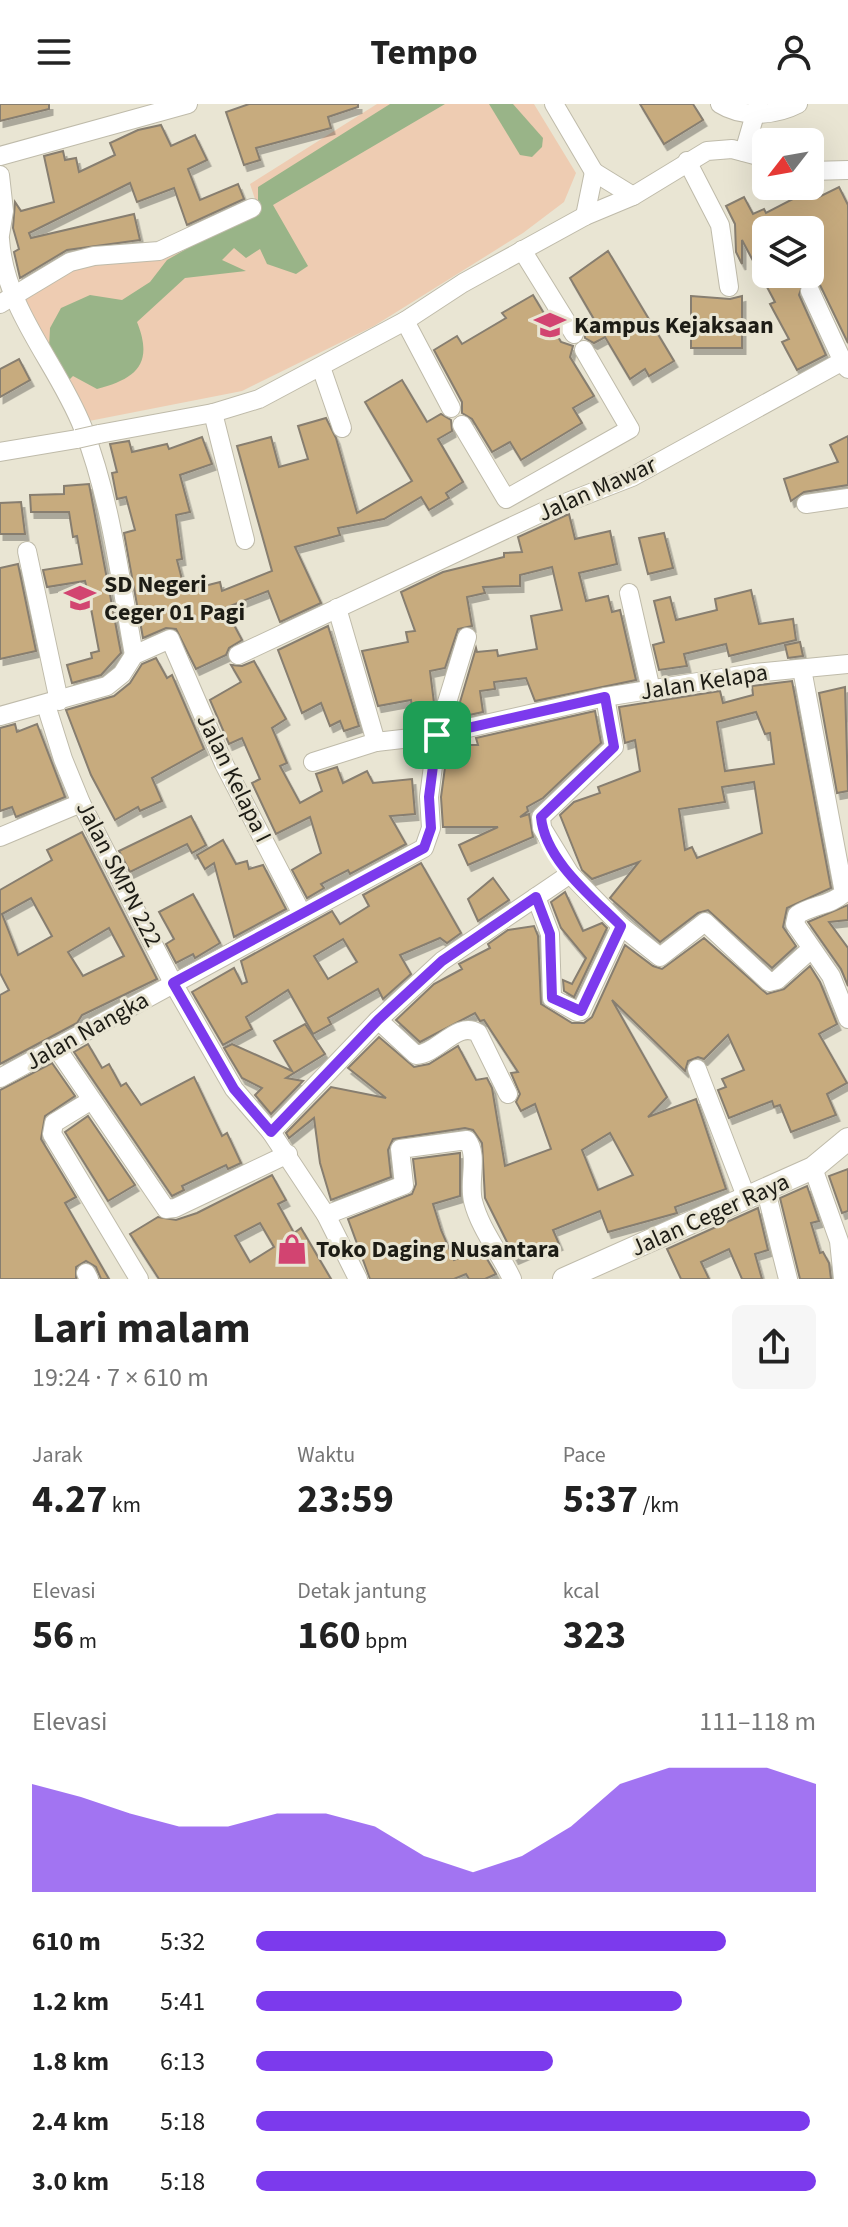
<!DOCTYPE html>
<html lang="id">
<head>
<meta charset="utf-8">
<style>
	:root { --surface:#fff; --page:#f6f6f6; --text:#222; --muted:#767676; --accent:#7c3aed }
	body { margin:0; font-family:"Source Sans 3",sans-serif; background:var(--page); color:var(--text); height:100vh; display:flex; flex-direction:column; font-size:30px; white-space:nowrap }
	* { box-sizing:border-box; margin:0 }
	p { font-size:26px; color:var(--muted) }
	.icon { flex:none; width:44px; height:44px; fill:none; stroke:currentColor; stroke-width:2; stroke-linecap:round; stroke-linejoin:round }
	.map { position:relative; height:1175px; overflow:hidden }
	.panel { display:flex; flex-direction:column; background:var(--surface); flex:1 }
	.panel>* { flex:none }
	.needle { width:52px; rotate:239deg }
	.tools { position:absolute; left:752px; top:24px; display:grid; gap:16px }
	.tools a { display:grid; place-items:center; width:72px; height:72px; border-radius:12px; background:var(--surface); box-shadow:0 8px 32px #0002; font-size:40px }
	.pin { position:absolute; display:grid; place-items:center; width:68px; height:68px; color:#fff; margin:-34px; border-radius:16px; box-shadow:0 4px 12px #0006 }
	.round { display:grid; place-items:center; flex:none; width:84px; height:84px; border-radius:12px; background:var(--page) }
	.head { display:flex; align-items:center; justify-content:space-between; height:136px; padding:0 32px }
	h1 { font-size:44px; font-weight:700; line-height:60px }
	.metrics { display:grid; grid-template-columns:repeat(3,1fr); gap:12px; height:136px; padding:8px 32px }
	.metrics div { display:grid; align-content:center }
	.metrics b { font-size:40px; font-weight:700 }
	.metrics small { font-size:22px; font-weight:400 }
	.metrics p { font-size:22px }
	.chart { height:224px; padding:16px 32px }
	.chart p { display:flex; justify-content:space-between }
	.chart svg { width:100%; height:144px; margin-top:8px; fill:var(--accent); opacity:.7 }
	ul { padding:0 32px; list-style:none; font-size:26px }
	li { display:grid; grid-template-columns:128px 96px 1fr; align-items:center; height:60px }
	li i { height:20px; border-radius:10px; background:var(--accent) }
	header { display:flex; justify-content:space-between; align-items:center; height:104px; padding:0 32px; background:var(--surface); font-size:36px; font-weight:700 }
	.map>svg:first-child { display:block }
	.green { fill:#eeccb2 }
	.water { fill:#99b488 }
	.building { fill:#c7ab7e; stroke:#877e6f; stroke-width:2; fill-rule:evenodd; filter:url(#shadow) }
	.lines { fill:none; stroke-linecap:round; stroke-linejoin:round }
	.minor-casing { stroke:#bfbbaa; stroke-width:20 }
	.major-casing { stroke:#bfbbaa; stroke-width:24 }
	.minor { stroke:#fff; stroke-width:18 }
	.major { stroke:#fff; stroke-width:22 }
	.minor-bridge-casing { stroke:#bfbbaa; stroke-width:20; stroke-linecap:butt }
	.minor-bridge { stroke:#fff; stroke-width:18 }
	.route-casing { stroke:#fff; stroke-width:16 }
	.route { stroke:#7c3aed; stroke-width:10 }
	.labels { text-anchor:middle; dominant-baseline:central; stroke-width:6; stroke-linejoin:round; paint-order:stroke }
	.poi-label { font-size:24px; font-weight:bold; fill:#1d1c15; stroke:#e9e5d3; text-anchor:start }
	.street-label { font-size:24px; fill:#1d1c15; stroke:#e9e5d3 }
</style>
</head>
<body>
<header><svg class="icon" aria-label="menu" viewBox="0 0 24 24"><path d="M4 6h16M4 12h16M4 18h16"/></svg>Tempo<svg class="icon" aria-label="person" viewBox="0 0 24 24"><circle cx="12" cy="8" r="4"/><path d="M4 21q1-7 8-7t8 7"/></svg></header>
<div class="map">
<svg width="848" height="1175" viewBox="0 0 848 1175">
	<defs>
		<filter id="shadow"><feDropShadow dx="3.5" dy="6" stdDeviation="0" flood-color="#0004"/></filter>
	</defs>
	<rect width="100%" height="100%" fill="#e9e5d3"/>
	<!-- green -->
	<polygon class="green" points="377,0 534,0 576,69 564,98 523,129 374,222 242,287 84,318 9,192 61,166 159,147 256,98 250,80"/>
	<!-- water -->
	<g class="water">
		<path d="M390 0H445L273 101 308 162 296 170 267 160 260 145 246 154 234 144 222 156 246 167 185 174 137 218C154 260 136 275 97 285L73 272 68 277 49 244 50 224 61 204 90 191 122 196 150 178 167 156 258 104V83Z"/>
		<polygon points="489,0 513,0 543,34 542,43 532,53 520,51"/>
	</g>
	<!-- building -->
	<g class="building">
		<polygon points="0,0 49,0 49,5 0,17"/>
		<polygon points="249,0 358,0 358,3 328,13 331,24 256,44 260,56 244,61 226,8"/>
		<polygon points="640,0 693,0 703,16 664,40"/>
		<polygon points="161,21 171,42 195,31 207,56 188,65 200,96 238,80 244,95 187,121 174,84 137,98 130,79 29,129 31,134 134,110 140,136 67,146 20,174 14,148 19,145 13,124 15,98 21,107 54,98 44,52 63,47 65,56 76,54 79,68 115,51 110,39 138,26"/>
		<path d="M839 83 848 101V239L820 181 812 175 804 177 799 191 826 251 797 266 782 238 789 235 770 200 775 198 742 136V160L736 148 735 120 726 102 744 93 753 110 764 105 766 109 814 84 819 93ZM766 126H810V170H766Z"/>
		<polygon points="608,147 674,257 649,272 645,265 630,275 605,233 594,239 585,234 584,224 595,217 570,174"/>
		<polygon points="533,191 561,238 573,242 570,253 594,292 573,304 582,319 521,356 510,338 492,348 472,315 462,309 462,298 434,246 457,232 462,240 506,214 502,209"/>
		<polygon points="691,192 730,195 742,192 742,244 691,244"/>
		<polygon points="19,255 30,276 0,293 0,265"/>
		<polygon points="402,276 427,318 441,310 451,316 452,327 438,335 463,378 446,389 449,394 429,406 421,393 384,415 338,424 340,431 295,443 321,499 280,518 268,487 225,504 242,536 229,544 226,551 196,565 176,525 166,524 143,534 124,429 135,426 126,393 117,395 112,369 117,368 110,340 129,337 132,348 167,340 169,345 202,333 212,360 180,371 190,408 176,411 182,455 177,456 185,487 220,478 222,487 272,467 237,342 271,333 279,363 308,355 298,322 326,314 336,334 357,409 412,377 365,298"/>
		<polygon points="848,332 848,381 804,388 791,397 784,375 838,358 830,341"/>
		<polygon points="89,380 121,549 101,571 72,579 67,561 92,554 91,549 99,547 89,494 85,477 47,483 43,466 82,460 77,432 73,433 69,408 31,408 30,391 64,390 64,382"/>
		<polygon points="21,398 25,430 0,430 0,399"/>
		<polygon points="569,410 575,435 610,427 617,460 579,469 586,497 608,492 612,508 620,506 636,576 535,597 526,574 494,578 495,585 480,587 483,608 469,611 468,608 461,609 460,598 476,544 477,548 497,546 498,552 537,545 531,512 562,506 552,463 520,471 520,482 483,483 485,489 467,493 472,522 458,525 445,564 430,567 434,599 412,604 411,596 378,602 362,547 408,538 406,528 415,527 401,488 443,468 504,453 504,449 522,448 518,433"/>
		<polygon points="664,429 673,464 648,470 639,434"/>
		<polygon points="18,460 36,547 0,555 0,464"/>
		<polygon points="751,486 759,520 793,515 796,536 729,552 726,540 684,550 687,562 659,566 653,541 664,538 654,497 670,493 676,516 717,506 715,495"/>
		<polygon points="328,522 359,622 344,627 340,617 330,622 321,599 302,609 278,546"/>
		<polygon points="800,538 803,552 788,554 785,541"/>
		<polygon points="156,554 167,574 172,571 204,645 152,674 162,697 140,707 138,703 115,716 91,671 66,606 114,592 130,579 142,560"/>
		<polygon points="254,557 286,615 272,624 287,659 280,662 300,699 322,687 316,670 337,663 343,679 367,667 373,679 412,675 415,710 390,712 406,740 350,770 348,766 321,780 324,784 307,794 292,766 321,749 310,713 276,730 252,679 260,675 242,634 229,640 210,596 241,578 231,561 242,562"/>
		<path d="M792 577 831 784 787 804 783 823 796 842 772 864 708 806 698 809 660 838 610 794 639 758 592 775 582 766 560 711 574 698 600 689 598 683 640 667 635 636 625 639 619 603 720 587 723 599 753 591 752 582ZM756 608 765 630 770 629 774 660 725 667 717 618ZM754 678 762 729 697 754 692 743 685 746 679 705 725 698 722 683Z"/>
		<polygon points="845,583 848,687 837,689 819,589"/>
		<polygon points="595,607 601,639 543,694 527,703 528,707 520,713 529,710 533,733 468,761 459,741 498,723 443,723 441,693 448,641 478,641 476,634"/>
		<polygon points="15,620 17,628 37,620 65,693 16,713 12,703 0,707 0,624"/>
		<polygon points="191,712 206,741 192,749 187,740 130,768 119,747"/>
		<path d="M82 728 157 875 82 911 77 919 0 960V891L9 886 0 869V786L52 756 47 746ZM31 794 52 832 18 851 2 810ZM109 824 124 852 83 872 68 848Z"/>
		<polygon points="223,736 236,760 247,757 249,765 263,761 286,805 234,833 214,759 205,765 197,751"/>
		<path d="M421 759 461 829 447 839 440 834 400 851 411 870 383 895 378 885 328 914 331 920 313 930 288 886 246 913 252 925 223 941 192 888 234 864 242 880 247 878 241 857 332 807 340 820 369 802 363 791ZM343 835 357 858 328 875 314 852Z"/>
		<polygon points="493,774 509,796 478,817 468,795"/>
		<polygon points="565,788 583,827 602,819 607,824 574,893 564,887 563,876 572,880 586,854 561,824 551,798"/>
		<polygon points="193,790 220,839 195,854 193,850 176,859 166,840 174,835 159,808"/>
		<polygon points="848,801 848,816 829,818 848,844 848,882 841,865 808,818"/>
		<path d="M534 822 538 832 541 900 572 919H584L592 913 625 841 653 862 662 865 704 834 767 890 784 885 810 862 820 878 837 920 819 930 847 979 827 990 836 1011 791 1028 780 1001 774 1003 772 997 729 1014 718 986 726 983 722 975 744 966 728 931 704 955 698 953 688 957 685 967 612 896 667 993 648 1013 696 995 726 1085 675 1103 677 1109 608 1128 600 1107 553 1126 559 1140 540 1148 538 1144 515 1154 485 1094 482 1039 473 1026 465 1024 393 1035 388 1046 391 1073 331 1096 320 1059 314 1014 289 1034 286 1029 331 983 386 994 348 964 379 933 414 963 429 960 458 942 476 976 487 974 492 984 505 1062 551 1045 535 1000 521 1007 516 998 520 990 511 969 518 968 484 916 480 917 475 909 420 938 396 916 434 880 462 865 459 860 490 844 488 840 508 826ZM610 1029 633 1071 598 1086 582 1046Z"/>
		<polygon points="305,920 325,950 286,974 303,977 271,1010 255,991 262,984 242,974 224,944 232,940 292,967 274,937"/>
		<polygon points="88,940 102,964 109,960 121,982 126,979 141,1001 194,973 222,1032 227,1029 241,1059 228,1065 226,1061 182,1082 184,1086 172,1092 74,948"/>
		<polygon points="52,959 75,992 45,1012 41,1035 76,1093 65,1099 109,1175 101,1175 96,1163 86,1157 76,1163 76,1175 0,1175 0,986"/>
		<polygon points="88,1012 135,1081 108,1097 65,1028"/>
		<polygon points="460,1049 460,1092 433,1100 441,1126 454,1156 481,1145 496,1170 485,1175 469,1175 466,1170 454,1175 370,1175 348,1115 412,1090 416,1080 413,1055"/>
		<polygon points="848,1065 848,1107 842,1109 829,1072"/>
		<path d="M272 1071 286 1096 278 1100 294 1129 301 1124 331 1175H159L130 1130 158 1113 176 1116 197 1109ZM260 1119 274 1143 250 1158 235 1132Z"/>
		<polygon points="807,1082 819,1117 811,1119 820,1149 823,1148 829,1159 831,1175 800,1175 780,1094"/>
		<polygon points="758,1104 768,1146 755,1150 762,1175 742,1175 729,1145 701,1158 709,1175 681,1175 667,1145"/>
	</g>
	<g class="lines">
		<defs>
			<g id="minor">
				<polyline points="554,0 594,68"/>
				<path d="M720 0C742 14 775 12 798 0"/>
				<polyline points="744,48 758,0"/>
				<polyline points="0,52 188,0"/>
				<polyline points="687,57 720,121 729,183"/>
				<polyline points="810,67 848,66"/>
				<polyline points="0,71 4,107 0,131"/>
				<polyline points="585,112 594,68 633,92"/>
				<path d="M0 135C5 207 58 260 83 324 111 396 120 475 134 551"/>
				<polyline points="522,146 574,230"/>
				<polyline points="810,187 843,258"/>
				<polyline points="0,200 70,158 94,152 159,147 252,104"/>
				<polyline points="405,217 451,304"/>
				<polyline points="321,263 342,324"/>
				<polyline points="213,309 245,436"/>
				<polyline points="462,321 506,395 630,325 584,246"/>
				<polyline points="99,330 213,309 259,295 405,217 463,179 585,112 633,92 707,47 732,45 766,54"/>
				<polyline points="0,348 77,335"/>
				<polyline points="806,400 848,394"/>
				<polyline points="27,447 59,597"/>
				<polyline points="629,489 651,586"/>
				<polyline points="337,504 376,638"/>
				<polyline points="238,551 547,406 632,373 841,258 848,265"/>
				<path d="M802 565 844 789C832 801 812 801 797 811L795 820 831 872 848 915"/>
				<polyline points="46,601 63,655 81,699 173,879 234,985 271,1028 326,1111 358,1175"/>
				<polyline points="0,612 107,582 122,570 134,551 170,535 224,660 302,810"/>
				<polyline points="313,658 376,638 437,631 467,533"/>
				<polyline points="0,733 81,699"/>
				<polyline points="570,770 542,724 541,713 614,643 605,593"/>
				<polyline points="536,793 550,830 552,894 577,908 581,907 621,822"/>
				<path d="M378 916 416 951C438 950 457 916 478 929L508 990"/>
				<polyline points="56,943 166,1105 175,1104 288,1050"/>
				<polyline points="697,965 747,1095"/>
				<polyline points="0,974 424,744 431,724 429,693 437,631 605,593 754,569 848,560"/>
				<polyline points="90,997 54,1019 52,1030 139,1175"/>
				<polyline points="271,1028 378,916 442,857 570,770 621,822 660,853 705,818 769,878 777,876 811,845"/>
				<polyline points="813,1064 839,1137 843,1175"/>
				<polyline points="766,1087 788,1175"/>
				<path d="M326 1111 404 1081 400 1045 467 1036C479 1052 468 1077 473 1097 480 1125 500 1149 512 1175"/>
				<polyline points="86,1169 89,1175"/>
			</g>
			<polyline id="major" points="564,1175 813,1064 848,1035"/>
		</defs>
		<!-- minor casing -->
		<use href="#minor" class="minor-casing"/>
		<!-- major casing -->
		<use href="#major" class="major-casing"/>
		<!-- minor -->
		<use href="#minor" class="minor"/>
		<!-- major -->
		<use href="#major" class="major"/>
		<defs>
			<polyline id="minor-bridge" points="77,335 99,330"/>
		</defs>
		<!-- minor-bridge casing -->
		<use href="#minor-bridge" class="minor-bridge-casing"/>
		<!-- minor-bridge -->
		<use href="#minor-bridge" class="minor-bridge"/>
	</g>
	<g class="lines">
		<defs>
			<path id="route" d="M605 593 614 643 541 713C545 756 592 793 621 822L581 907 552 894 550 830 536 793 442 857 378 916 271 1028 234 985 173 879 424 744 431 724 429 693 437 631Z"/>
		</defs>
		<!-- route casing -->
		<use href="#route" class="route-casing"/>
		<!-- route -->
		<use href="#route" class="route"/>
	</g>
	<!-- icons -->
	<defs>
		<symbol id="university-bare" viewBox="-9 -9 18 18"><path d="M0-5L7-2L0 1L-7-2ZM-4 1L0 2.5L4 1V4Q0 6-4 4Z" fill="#d24471" stroke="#e9e5d3" stroke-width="2.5" paint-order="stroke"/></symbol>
		<symbol id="school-bare" viewBox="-9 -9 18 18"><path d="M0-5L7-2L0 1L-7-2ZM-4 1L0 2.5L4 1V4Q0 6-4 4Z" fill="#d24471" stroke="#e9e5d3" stroke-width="2.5" paint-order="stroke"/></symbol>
		<symbol id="shop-bare" viewBox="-9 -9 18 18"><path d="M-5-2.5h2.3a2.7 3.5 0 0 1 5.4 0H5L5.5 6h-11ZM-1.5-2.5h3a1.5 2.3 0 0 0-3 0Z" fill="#d24471" stroke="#e9e5d3" stroke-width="2.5" paint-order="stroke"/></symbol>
	</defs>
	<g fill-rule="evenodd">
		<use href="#university-bare" x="528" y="199" width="44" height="44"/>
		<use href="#school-bare" x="58" y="472" width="44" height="44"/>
		<use href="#shop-bare" x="270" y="1123" width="44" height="44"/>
	</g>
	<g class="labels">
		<!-- poi labels -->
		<g class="poi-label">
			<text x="574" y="221">Kampus Kejaksaan</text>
			<text x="104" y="480">SD Negeri<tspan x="104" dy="28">Ceger 01 Pagi</tspan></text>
			<text x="316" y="1145">Toko Daging Nusantara</text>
		</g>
		<!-- street labels -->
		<g class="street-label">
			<text transform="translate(597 385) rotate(-24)">Jalan Mawar</text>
			<text transform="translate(704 578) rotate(-9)">Jalan Kelapa</text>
			<text transform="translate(234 674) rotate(64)">Jalan Kelapa I</text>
			<text transform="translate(119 770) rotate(63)">Jalan SMPN 222</text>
			<text transform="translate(87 927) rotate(-29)">Jalan Nangka</text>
			<text transform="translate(710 1111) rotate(-24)">Jalan Ceger Raya</text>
		</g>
	</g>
</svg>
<div class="tools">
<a><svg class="needle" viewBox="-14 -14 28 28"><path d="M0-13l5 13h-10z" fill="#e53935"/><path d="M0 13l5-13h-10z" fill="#767676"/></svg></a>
<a><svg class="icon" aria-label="layers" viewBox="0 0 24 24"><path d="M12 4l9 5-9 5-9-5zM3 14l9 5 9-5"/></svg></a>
</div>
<div class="pin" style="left:437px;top:631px;background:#1e9e55"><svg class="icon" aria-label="arrive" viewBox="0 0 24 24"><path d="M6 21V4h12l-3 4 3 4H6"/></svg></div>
</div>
<section class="panel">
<div class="head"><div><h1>Lari malam</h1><p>19:24 · 7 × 610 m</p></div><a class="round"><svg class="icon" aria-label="share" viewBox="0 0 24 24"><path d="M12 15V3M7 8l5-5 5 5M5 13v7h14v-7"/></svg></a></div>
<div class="metrics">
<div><p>Jarak</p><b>4.27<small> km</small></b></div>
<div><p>Waktu</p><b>23:59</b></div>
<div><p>Pace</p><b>5:37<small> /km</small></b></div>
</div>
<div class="metrics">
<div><p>Elevasi</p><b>56<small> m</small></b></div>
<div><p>Detak jantung</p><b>160<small> bpm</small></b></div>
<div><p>kcal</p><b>323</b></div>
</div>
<div class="chart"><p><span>Elevasi</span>111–118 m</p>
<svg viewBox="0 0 160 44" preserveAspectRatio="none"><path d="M0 44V11L10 15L20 20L30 24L40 24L50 20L60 20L70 24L80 33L90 38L100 33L110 24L120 11L130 6L140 6L150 6L160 11V44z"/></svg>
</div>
<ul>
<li><b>610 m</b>5:32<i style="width:84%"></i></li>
<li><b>1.2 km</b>5:41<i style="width:76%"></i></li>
<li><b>1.8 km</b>6:13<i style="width:53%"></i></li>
<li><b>2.4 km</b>5:18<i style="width:99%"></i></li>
<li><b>3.0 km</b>5:18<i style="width:100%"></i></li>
</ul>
</section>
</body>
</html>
